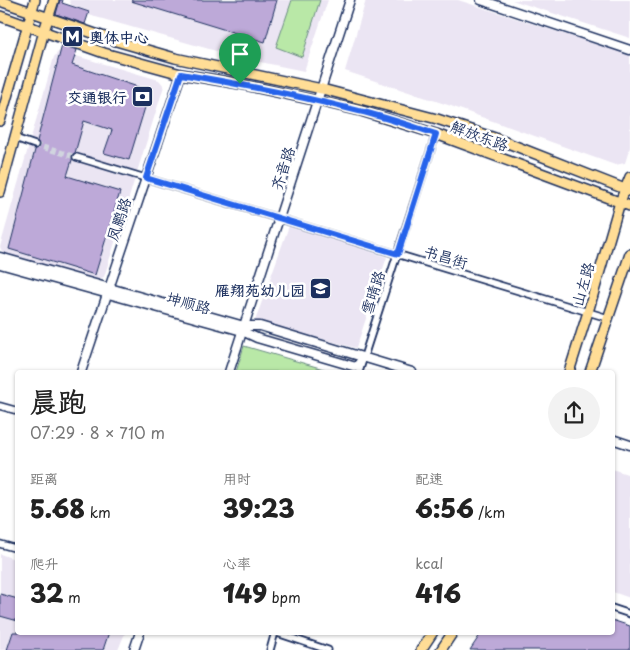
<!DOCTYPE html>
<html lang="zh">
<head>
<meta charset="utf-8">
<style>
	:root { --surface:#fff; --page:#f2f2f2; --text:#222; --muted:#767676 }
	body { margin:0; font-family:"Playpen Sans","LXGW WenKai TC",sans-serif; background:var(--page); color:var(--text); height:100vh; display:flex; flex-direction:column; font-size:19px; white-space:nowrap }
	* { box-sizing:border-box; margin:0 }
	p { font-size:16px; color:var(--muted) }
	.icon { flex:none; width:28px; height:28px; fill:none; stroke:currentColor; stroke-width:2; stroke-linecap:round; stroke-linejoin:round }
	.map { position:relative; flex:1; overflow:hidden }
	.sheet { position:absolute; left:15px; top:370px; width:600px; height:265px; display:flex; flex-direction:column; background:var(--surface); border-radius:5px; box-shadow:0 1px 4px #0004 }
	.sheet>* { flex:none }
	.pin { position:absolute; display:grid; place-items:center; width:42px; height:42px; color:#fff; margin:-51px -21px; border-radius:50% 50% 50% 0; rotate:-45deg; box-shadow:0 0 5px #0007 }
	.pin .icon { rotate:45deg }
	.round { display:grid; place-items:center; flex:none; width:52px; height:52px; border-radius:26px; background:var(--page) }
	.overview { display:flex; align-items:center; justify-content:space-between; height:85px; padding:0 15px }
	h1 { font-size:28px; font-weight:800; line-height:38px }
	.stats { display:grid; grid-template-columns:repeat(3,1fr); gap:8px; height:85px; padding:5px 15px }
	.stats div { display:grid; align-content:center }
	.stats b { font-size:25px; font-weight:800 }
	.stats small { font-size:14px; font-weight:400 }
	.stats p { font-size:14px }
	.map>svg:first-child { display:block }
	.built { fill:#ebe5f3 }
	.green { fill:#b9e8a7; stroke:#6a8c82 }
	.building { fill:#bda9d8; stroke:#1b2f5e }
	.lines { fill:none; stroke-linecap:round; stroke-linejoin:round }
	.minor-tunnel { stroke:#d1d5df; stroke-width:5.5; stroke-dasharray:5.5 3; stroke-linecap:butt }
	.minor-casing { stroke:#1b2f5e; stroke-width:9 }
	.tertiary-casing { stroke:#1b2f5e; stroke-width:11 }
	.primary-casing { stroke:#1b2f5e; stroke-width:12 }
	.minor { stroke:#fff; stroke-width:5.5 }
	.tertiary { stroke:#fff; stroke-width:8 }
	.primary { stroke:#ffdd96; stroke-width:9 }
	.route-casing { stroke:#fff; stroke-width:10 }
	.route { stroke:#2563eb; stroke-width:6 }
	.labels { text-anchor:middle; dominant-baseline:central; stroke-width:5; stroke-linejoin:round; paint-order:stroke }
	.poi-label { font-size:15px; font-weight:bold; fill:#1b2f5e; stroke:#fff; text-anchor:end }
	.street-label { font-size:15px; fill:#1b2f5e; stroke:#fff }
</style>
</head>
<body>
<div class="map">
<svg width="630" height="650" viewBox="0 0 630 650">
	<rect width="100%" height="100%" fill="#fff"/>
	<filter id="ink" filterUnits="userSpaceOnUse"><feTurbulence type="fractalNoise" baseFrequency=".02" numOctaves="2"/><feDisplacementMap in="SourceGraphic" scale="10" xChannelSelector="R" yChannelSelector="G"/><feConvolveMatrix kernelMatrix="1 2 1 2 8 2 1 2 1" color-interpolation-filters="sRGB"/></filter>
	<g filter="url(#ink)">
		<!-- built -->
		<g class="built">
			<polygon points="69,0 328,0 304,71 241,58 78,12 73,9"/>
			<polygon points="366,0 458,0 630,55 630,147 625,163 615,165 451,106 345,71"/>
			<polygon points="512,0 630,0 630,38 515,1"/>
			<polygon points="59,51 159,80 164,86 104,277 98,280 3,253 0,247 54,57"/>
			<polygon points="290,223 387,257 356,348 255,321"/>
			<polygon points="612,469 630,475 630,598 613,592"/>
			<polygon points="0,554 17,560 18,632 125,633 118,650 0,650"/>
		</g>
		<!-- green -->
		<g class="green">
			<polygon points="292,0 320,0 302,57 276,47"/>
			<polygon points="244,346 334,372 236,372"/>
		</g>
		<!-- building -->
		<g class="building">
			<polygon points="60,0 63,0 62,3 89,12 85,24 56,14"/>
			<polygon points="132,0 277,0 265,42 131,1"/>
			<polygon points="62,45 77,50 72,65 150,91 129,160 104,153 112,130 84,121 75,153 72,155 72,160 67,176 120,192 95,275 9,249 35,150 40,146 37,141"/>
			<polygon points="0,594 18,599 18,621 0,616"/>
			<polygon points="612,620 630,626 630,650 470,650 482,632 612,632"/>
			<polygon points="13,632 109,632 103,650 7,650"/>
		</g>
		<g class="lines">
			<!-- minor-tunnel -->
			<polyline class="minor-tunnel" points="35,145 76,157"/>
			<defs>
				<g id="minor">
					<polyline points="15,138 35,145"/>
					<polyline points="76,157 608,318"/>
					<polyline points="359,372 436,134"/>
					<polyline points="0,406 18,411"/>
					<polyline points="0,544 18,549"/>
					<polyline points="612,608 630,614"/>
					<polyline points="274,632 328,650"/>
					<polyline points="270,650 275,632"/>
				</g>
				<g id="tertiary">
					<polyline points="481,0 630,50"/>
					<polyline points="0,257 244,326 260,326 412,372"/>
					<polyline points="0,264 242,331 257,338 356,367 364,357"/>
					<polyline points="81,372 181,74"/>
					<polyline points="229,372 350,0"/>
					<polyline points="612,439 630,445"/>
					<polyline points="134,650 140,632"/>
				</g>
				<g id="primary">
					<polyline points="0,1 116,41 175,58 322,89 437,119 495,138 630,191"/>
					<polyline points="0,16 104,53 181,74 240,84 318,101 361,111 436,134 630,206"/>
					<polyline points="0,121 35,0"/>
					<polyline points="0,192 44,31 54,0"/>
					<polyline points="569,372 588,312 620,202 630,177"/>
					<polyline points="590,372 630,254"/>
					<polyline points="421,650 433,632"/>
					<polyline points="441,650 453,632"/>
				</g>
			</defs>
			<!-- minor casing -->
			<use href="#minor" class="minor-casing"/>
			<!-- tertiary casing -->
			<use href="#tertiary" class="tertiary-casing"/>
			<!-- primary casing -->
			<use href="#primary" class="primary-casing"/>
			<!-- minor -->
			<use href="#minor" class="minor"/>
			<!-- tertiary -->
			<use href="#tertiary" class="tertiary"/>
			<!-- primary -->
			<use href="#primary" class="primary"/>
		</g>
	</g>
	<g class="lines" filter="url(#ink)">
		<defs>
			<path id="route" d="M181 74C241 84 300 96 359 111 385 117 411 126 436 134L398 254 146 178Z"/>
		</defs>
		<!-- route casing -->
		<use href="#route" class="route-casing"/>
		<!-- route -->
		<use href="#route" class="route"/>
	</g>
	<!-- icons -->
	<defs>
		<symbol id="metro-square" viewBox="-11 -11 22 22"><rect x="-9" y="-9" width="18" height="18" rx="4" fill="#1b2f5e" stroke="#fff"/><path d="M-5.5 5V-5H-3L0 0L3-5H5.5V5H3V-.5L0 4L-3-.5V5Z" fill="#fff"/></symbol>
		<symbol id="bank-square" viewBox="-11 -11 22 22"><rect x="-9" y="-9" width="18" height="18" rx="4" fill="#1b2f5e" stroke="#fff"/><path d="M-6-4H6V4H-6ZM0-2.3a2.3 2.3 0 1 0 0 4.6a2.3 2.3 0 1 0 0-4.6Z" fill="#fff"/></symbol>
		<symbol id="school-square" viewBox="-11 -11 22 22"><rect x="-9" y="-9" width="18" height="18" rx="4" fill="#1b2f5e" stroke="#fff"/><path d="M0-5L7-2L0 1L-7-2ZM-4 1L0 2.5L4 1V4Q0 6-4 4Z" fill="#fff"/></symbol>
	</defs>
	<g fill-rule="evenodd">
		<use href="#metro-square" x="60" y="24" width="25" height="25"/>
		<use href="#bank-square" x="130" y="84" width="25" height="25"/>
		<use href="#school-square" x="308" y="276" width="25" height="25"/>
	</g>
	<g class="labels">
		<!-- poi labels -->
		<g class="poi-label">
			<text x="89" y="36" text-anchor="start">奥体中心</text>
			<text x="127" y="96">交通银行</text>
			<text x="305" y="289">雁翔苑幼儿园</text>
		</g>
		<!-- street labels -->
		<g class="street-label">
			<text transform="translate(480 135) rotate(20)">解放东路</text>
			<text transform="translate(282 168) rotate(-72)">齐音路</text>
			<text transform="translate(118 219) rotate(-71)">凤鹏路</text>
			<text transform="translate(446 256) rotate(17)">书昌街</text>
			<text transform="translate(582 284) rotate(-74)">山左路</text>
			<text transform="translate(372 292) rotate(-72)">雪晴路</text>
			<text transform="translate(189 302) rotate(15)">坤顺路</text>
		</g>
	</g>
</svg>
<div class="pin" style="left:240px;top:84px;background:#1e9e55"><svg class="icon" aria-label="arrive" viewBox="0 0 24 24"><path d="M6 21V4h12l-3 4 3 4H6"/></svg></div>
<section class="sheet">
<div class="overview"><div><h1>晨跑</h1><p>07:29 · 8 × 710 m</p></div><a class="round"><svg class="icon" aria-label="share" viewBox="0 0 24 24"><path d="M12 15V3M7 8l5-5 5 5M5 13v7h14v-7"/></svg></a></div>
<div class="stats">
<div><p>距离</p><b>5.68<small> km</small></b></div>
<div><p>用时</p><b>39:23</b></div>
<div><p>配速</p><b>6:56<small> /km</small></b></div>
</div>
<div class="stats">
<div><p>爬升</p><b>32<small> m</small></b></div>
<div><p>心率</p><b>149<small> bpm</small></b></div>
<div><p>kcal</p><b>416</b></div>
</div>
</section>
</div>
</body>
</html>
